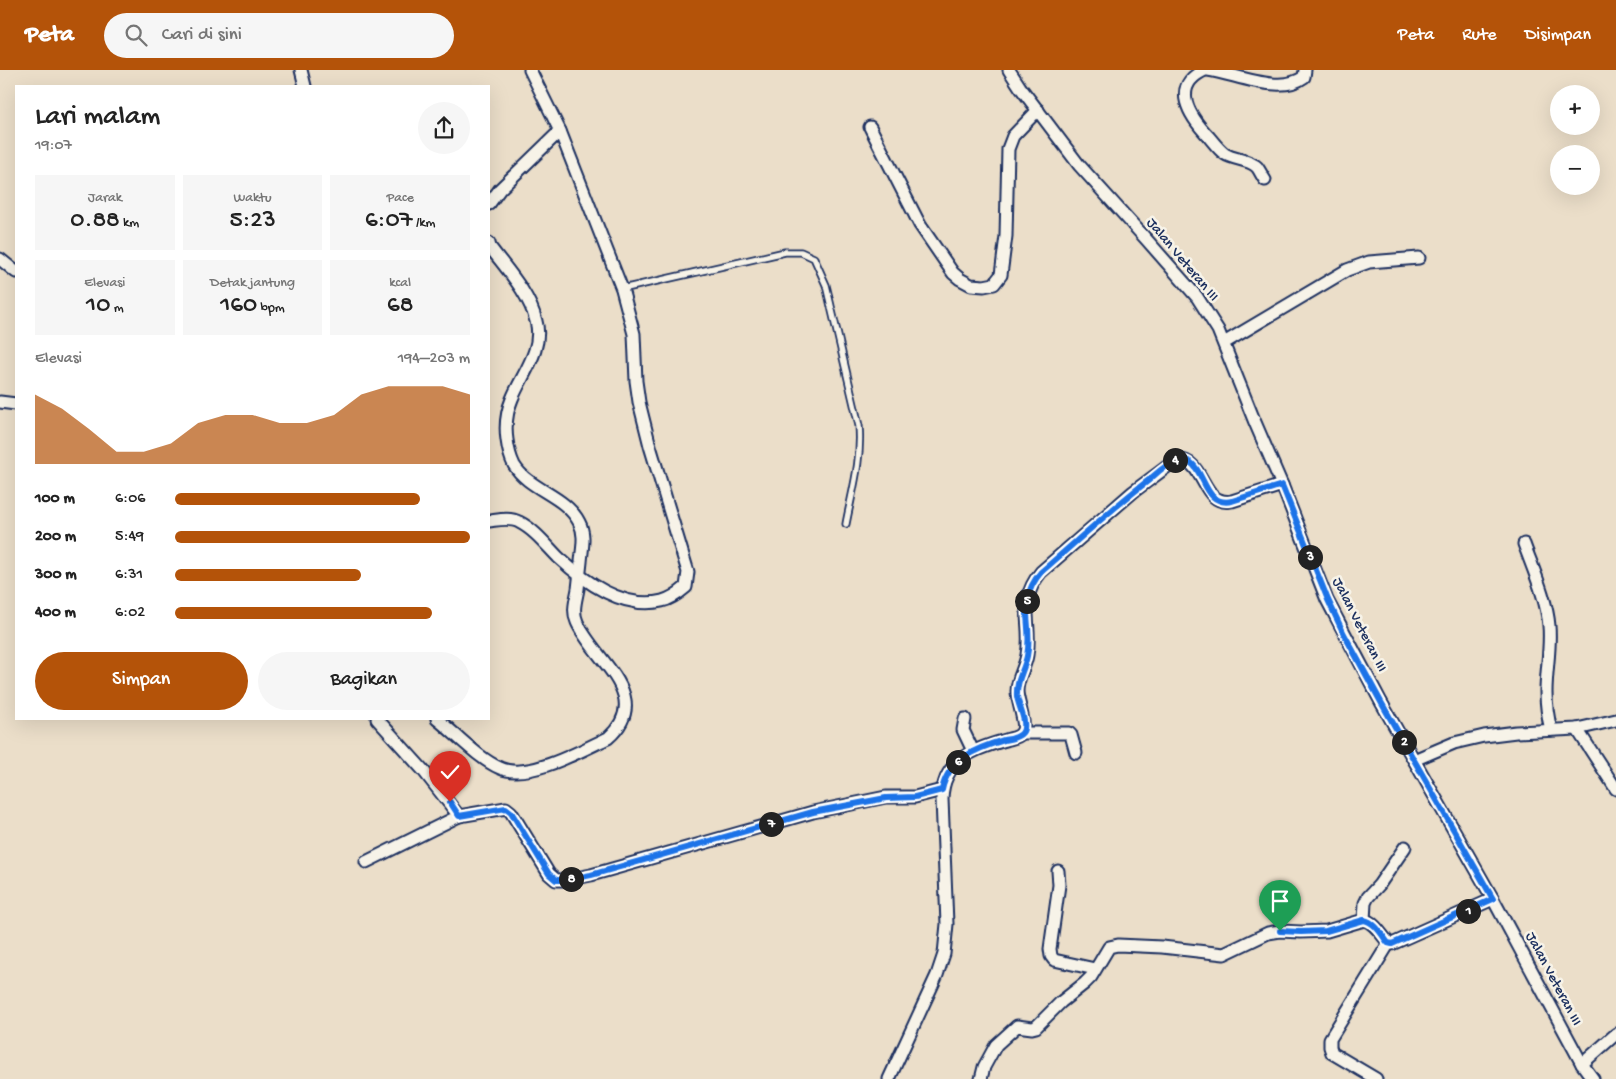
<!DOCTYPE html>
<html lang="id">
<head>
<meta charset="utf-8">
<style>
	:root { --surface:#fff; --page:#f6f6f6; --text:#222; --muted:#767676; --accent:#b45309 }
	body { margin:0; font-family:"Gochi Hand",sans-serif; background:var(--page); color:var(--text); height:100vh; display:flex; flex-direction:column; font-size:19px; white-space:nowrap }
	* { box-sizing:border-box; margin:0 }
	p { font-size:16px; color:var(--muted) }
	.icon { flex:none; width:28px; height:28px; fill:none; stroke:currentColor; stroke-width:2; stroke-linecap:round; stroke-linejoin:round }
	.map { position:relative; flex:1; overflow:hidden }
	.drawer { position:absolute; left:15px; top:15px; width:475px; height:635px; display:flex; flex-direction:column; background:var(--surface); border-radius:0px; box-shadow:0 5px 20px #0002 }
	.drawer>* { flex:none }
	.buttons { position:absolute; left:1550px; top:15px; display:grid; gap:10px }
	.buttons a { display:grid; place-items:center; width:50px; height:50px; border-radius:50%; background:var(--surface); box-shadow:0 5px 20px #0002; font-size:25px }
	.pin { position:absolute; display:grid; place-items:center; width:42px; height:42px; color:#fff; margin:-51px -21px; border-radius:50% 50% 50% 0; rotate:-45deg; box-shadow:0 0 5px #0007 }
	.pin .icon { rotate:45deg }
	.km { position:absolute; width:25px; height:25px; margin:-12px; border-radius:50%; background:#222; color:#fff; font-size:14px; line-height:25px; text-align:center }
	.round { display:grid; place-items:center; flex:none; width:52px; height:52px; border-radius:26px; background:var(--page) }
	.head { display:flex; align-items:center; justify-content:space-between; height:85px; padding:0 20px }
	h1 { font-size:28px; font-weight:600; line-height:38px }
	.figures { display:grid; grid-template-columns:repeat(3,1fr); gap:8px; height:85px; padding:5px 20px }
	.figures div { display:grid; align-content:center; border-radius:0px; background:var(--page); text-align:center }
	.figures b { font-size:25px; font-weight:600 }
	.figures small { font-size:14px; font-weight:400 }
	.figures p { font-size:14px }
	.chart { height:140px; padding:10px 20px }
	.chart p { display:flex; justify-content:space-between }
	.chart svg { width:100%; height:90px; margin-top:5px; fill:var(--accent); opacity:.7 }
	.cta { display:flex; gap:10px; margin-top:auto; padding:10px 20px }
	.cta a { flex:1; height:58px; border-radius:30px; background:var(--accent); color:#fff; font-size:20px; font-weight:600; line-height:58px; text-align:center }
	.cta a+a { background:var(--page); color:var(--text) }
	ul { padding:0 20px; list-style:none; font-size:16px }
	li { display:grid; grid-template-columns:80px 60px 1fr; align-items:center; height:38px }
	li i { height:12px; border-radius:6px; background:var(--accent) }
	header { display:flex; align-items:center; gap:30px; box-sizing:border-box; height:70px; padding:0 25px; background:var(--accent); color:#fff }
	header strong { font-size:24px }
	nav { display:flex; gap:28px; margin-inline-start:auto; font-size:18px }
	.search { width:350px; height:45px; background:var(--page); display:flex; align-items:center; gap:12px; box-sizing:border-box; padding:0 18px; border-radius:28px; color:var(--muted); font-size:19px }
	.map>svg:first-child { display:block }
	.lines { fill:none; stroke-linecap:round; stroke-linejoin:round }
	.service-casing { stroke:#1b2f5e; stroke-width:9 }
	.minor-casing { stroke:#1b2f5e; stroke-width:15 }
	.service { stroke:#f7f3e8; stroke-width:5.5 }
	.minor { stroke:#f7f3e8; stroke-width:11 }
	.route-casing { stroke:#fff; stroke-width:10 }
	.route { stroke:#1a73e8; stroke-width:6 }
	.labels { text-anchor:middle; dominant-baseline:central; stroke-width:5; stroke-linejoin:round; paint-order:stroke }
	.street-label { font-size:15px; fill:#1b2f5e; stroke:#f7f3e8 }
</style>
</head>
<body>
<header>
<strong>Peta</strong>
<div class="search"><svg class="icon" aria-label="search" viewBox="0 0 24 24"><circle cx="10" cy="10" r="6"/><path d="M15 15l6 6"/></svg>Cari di sini</div>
<nav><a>Peta</a><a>Rute</a><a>Disimpan</a></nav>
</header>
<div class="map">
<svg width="1616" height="1009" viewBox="0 0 1616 1009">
	<rect width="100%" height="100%" fill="#ebdec9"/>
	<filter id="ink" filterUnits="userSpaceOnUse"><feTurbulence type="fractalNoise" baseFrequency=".02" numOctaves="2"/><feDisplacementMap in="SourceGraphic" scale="10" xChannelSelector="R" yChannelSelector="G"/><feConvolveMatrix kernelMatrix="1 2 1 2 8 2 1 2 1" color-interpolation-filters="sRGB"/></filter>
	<g filter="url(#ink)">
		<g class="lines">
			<defs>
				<path id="service" d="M622 219 785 182H801L814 188 826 215 859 356C862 389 852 422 846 454"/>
				<g id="minor">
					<polyline points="301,0 305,16"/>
					<polyline points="1009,0 1020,17 1079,95 1146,169 1197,227 1218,260 1254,350 1282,415 1327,530 1381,632 1493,829 1582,994 1593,1009"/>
					<path d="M1205 0C1169 16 1190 47 1209 67 1214 73 1219 80 1225 84 1234 90 1249 89 1257 97 1260 101 1262 106 1265 110"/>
					<path d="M1208 0C1236 4 1280 25 1304 7L1305 0"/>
					<polyline points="870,57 920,155 953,203 960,209 971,215 984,216 994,214 1001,205 1006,166 1008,79 1013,66 1038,40"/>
					<polyline points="489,134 500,119 560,61"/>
					<polyline points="0,189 16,202"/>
					<polyline points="1224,273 1347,200 1369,192 1419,188"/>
					<polyline points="0,332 16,334"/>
					<path d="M489 451C498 450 510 447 519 452 535 460 547 476 559 488 586 513 624 540 662 531 671 529 679 523 686 517L688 502 650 376 639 332 636 311 634 264 622 219 560 61 530 0"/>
					<path d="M1524 474C1533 499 1547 530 1549 556 1551 578 1546 600 1546 622 1546 635 1548 648 1551 660"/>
					<path d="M437 649C456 664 479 689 500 698 528 711 582 680 608 668 655 626 594 591 577 552 572 541 576 530 578 519 579 510 580 501 581 492 582 478 586 465 579 452 565 425 529 420 514 395 510 387 508 378 507 370 505 356 507 341 512 329 522 304 544 279 536 251 529 223 507 200 490 177L489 173"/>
					<polyline points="965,649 963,660 973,681"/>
					<polyline points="1577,659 1616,719"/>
					<polyline points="1022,663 1069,663 1071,665 1076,683"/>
					<polyline points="1414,690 1454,673 1484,666 1516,662 1577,659 1616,650"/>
					<polyline points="459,746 506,738 511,742 549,804 556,810 566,810 591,805 813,742 886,727 915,727 942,720"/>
					<polyline points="366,792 459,746 423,700 377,649"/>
					<polyline points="1058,801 1059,815 1050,879 1051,886 1054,890 1095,899"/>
					<polyline points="1364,850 1365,833 1368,827 1379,815 1405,777"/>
					<polyline points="1582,994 1616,964"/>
					<path d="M889 1009 937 905 944 884 947 854 942 729C943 690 973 679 1006 670 1011 668 1019 668 1022 662 1027 655 1017 631 1017 621 1017 608 1025 598 1027 585 1033 553 1016 532 1041 502L1133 422 1176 390C1206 387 1200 437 1232 431L1282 415"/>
					<path d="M981 1009 984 997 996 975 1017 956 1032 958 1036 957 1061 932 1085 913 1091 907 1109 877 1118 875 1162 877 1224 884 1268 863 1280 861 1301 862 1327 861 1364 850C1375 852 1381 865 1389 873L1392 874 1493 829"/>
					<polyline points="1376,1009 1332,983 1330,977 1330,969 1389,873"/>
				</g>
			</defs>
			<!-- service casing -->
			<use href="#service" class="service-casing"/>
			<!-- minor casing -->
			<use href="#minor" class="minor-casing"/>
			<!-- service -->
			<use href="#service" class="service"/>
			<!-- minor -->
			<use href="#minor" class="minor"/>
		</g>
	</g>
	<g class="lines" filter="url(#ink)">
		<defs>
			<path id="route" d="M450 732 459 746 506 738 511 742 549 804 556 810H566L591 805 813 742 886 728 915 727 942 720C948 689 977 678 1004 670 1010 669 1018 668 1022 663 1029 654 1018 636 1017 626 1016 610 1024 601 1027 586 1034 553 1015 533 1041 502 1077 471 1111 439 1149 410 1157 403 1167 393 1177 390 1180 389 1185 389 1188 391 1206 400 1203 437 1232 431L1282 415 1328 530 1344 564 1381 632 1493 829 1392 874 1388 873C1382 865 1375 852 1364 850L1326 861 1301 862 1280 861"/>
		</defs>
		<!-- route casing -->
		<use href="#route" class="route-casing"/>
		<!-- route -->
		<use href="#route" class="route"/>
	</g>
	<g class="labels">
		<!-- street labels -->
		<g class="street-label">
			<text transform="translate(1182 190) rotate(50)">Jalan Veteran III</text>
			<text transform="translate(1359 555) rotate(63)">Jalan Veteran III</text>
			<text transform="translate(1553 909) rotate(62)">Jalan Veteran III</text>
		</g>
	</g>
</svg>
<div class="buttons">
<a>+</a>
<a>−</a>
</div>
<div class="pin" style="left:1280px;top:861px;background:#1e9e55"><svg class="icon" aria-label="arrive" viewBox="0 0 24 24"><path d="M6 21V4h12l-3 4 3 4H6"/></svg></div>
<div class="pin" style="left:450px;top:732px;background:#d93025"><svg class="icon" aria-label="check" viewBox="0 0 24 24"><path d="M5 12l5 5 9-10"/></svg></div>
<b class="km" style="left:1468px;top:841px">1</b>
<b class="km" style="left:1404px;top:672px">2</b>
<b class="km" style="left:1310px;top:487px">3</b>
<b class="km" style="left:1175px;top:390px">4</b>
<b class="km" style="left:1027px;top:531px">5</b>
<b class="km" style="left:958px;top:692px">6</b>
<b class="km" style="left:771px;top:754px">7</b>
<b class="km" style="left:571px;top:809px">8</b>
<section class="drawer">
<div class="head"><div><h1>Lari malam</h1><p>19:07</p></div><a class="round"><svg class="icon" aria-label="share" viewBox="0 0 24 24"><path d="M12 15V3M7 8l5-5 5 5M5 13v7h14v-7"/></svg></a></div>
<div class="figures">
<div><p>Jarak</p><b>0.88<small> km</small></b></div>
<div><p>Waktu</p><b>5:23</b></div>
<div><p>Pace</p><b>6:07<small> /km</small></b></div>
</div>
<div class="figures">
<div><p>Elevasi</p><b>10<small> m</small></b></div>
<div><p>Detak jantung</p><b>160<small> bpm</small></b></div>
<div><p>kcal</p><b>68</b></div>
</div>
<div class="chart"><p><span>Elevasi</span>194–203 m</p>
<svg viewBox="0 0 160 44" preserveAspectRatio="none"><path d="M0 44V10L10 17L20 27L30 38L40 38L50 34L60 24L70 20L80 20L90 24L100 24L110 20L120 10L130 6L140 6L150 6L160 10V44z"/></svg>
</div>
<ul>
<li><b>100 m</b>6:06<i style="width:83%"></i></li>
<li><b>200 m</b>5:49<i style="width:100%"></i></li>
<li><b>300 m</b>6:31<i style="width:63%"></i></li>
<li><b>400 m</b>6:02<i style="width:87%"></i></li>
</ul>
<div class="cta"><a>Simpan</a><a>Bagikan</a></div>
</section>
</div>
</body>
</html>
